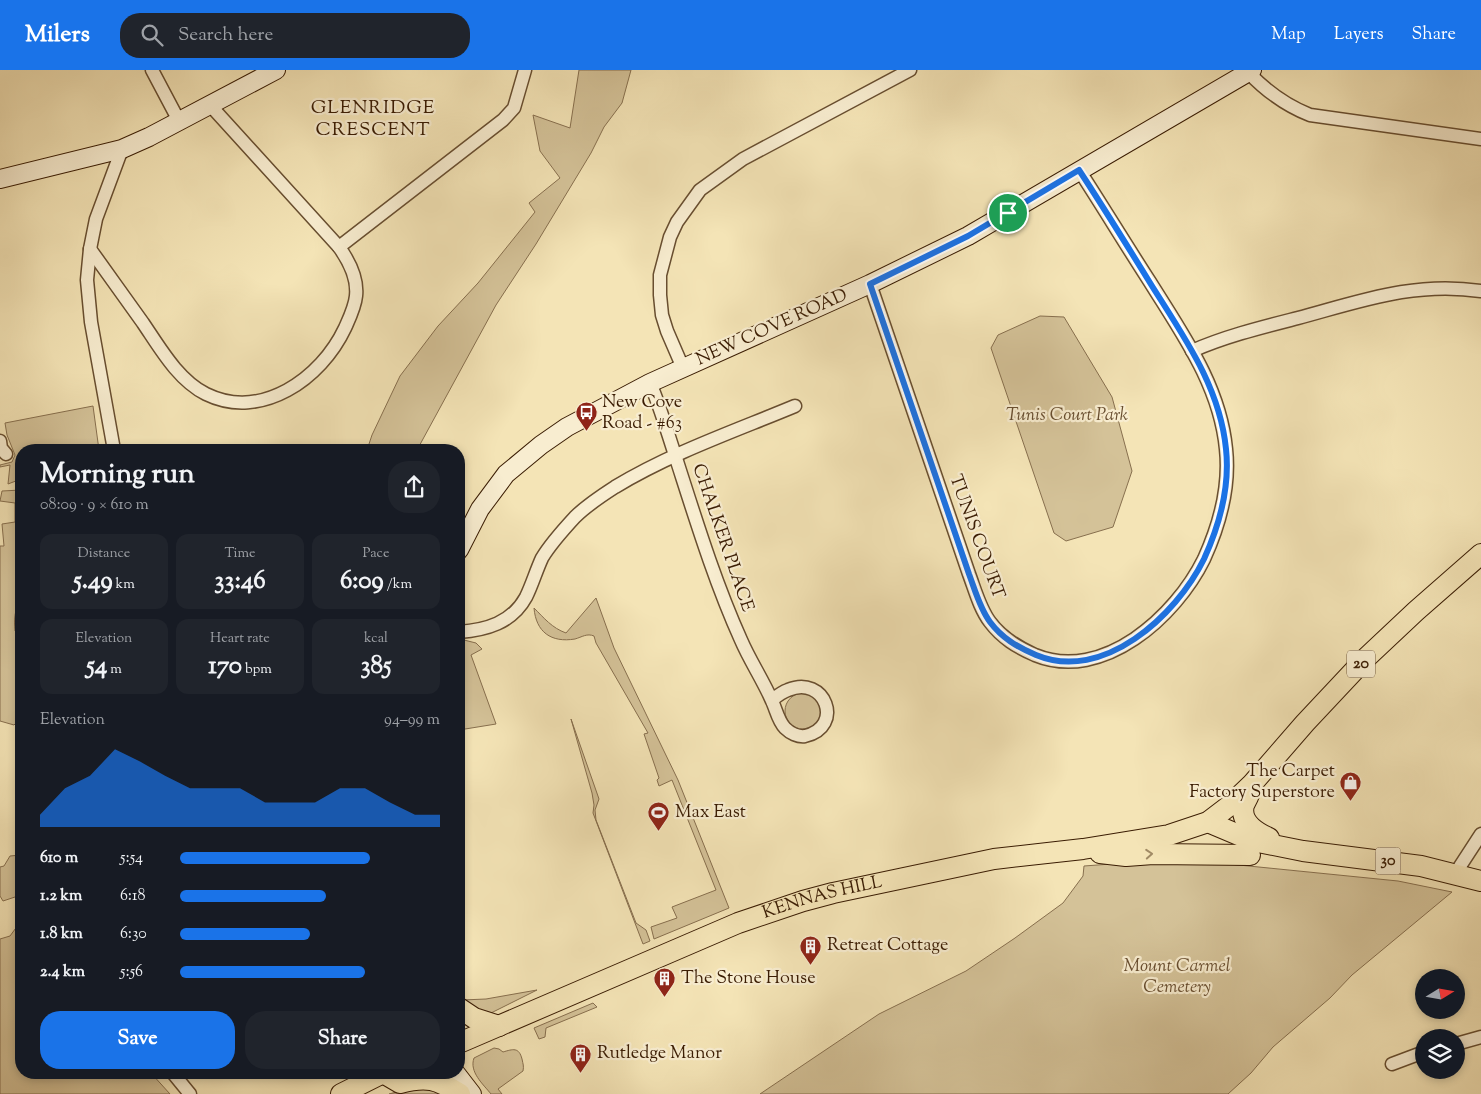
<!DOCTYPE html>
<html lang="en">
<head>
<meta charset="utf-8">
<style>
	:root { --surface:#171b24; --page:#20242c; --text:#f1f3f6; --muted:#9ea1a6; --accent:#1a73e8 }
	body { margin:0; font-family:"Sorts Mill Goudy",serif; background:var(--page); color:var(--text); height:100vh; display:flex; flex-direction:column; font-size:19px; white-space:nowrap }
	* { box-sizing:border-box; margin:0 }
	p { font-size:16px; color:var(--muted) }
	.icon { flex:none; width:28px; height:28px; fill:none; stroke:currentColor; stroke-width:2; stroke-linecap:round; stroke-linejoin:round }
	.map { position:relative; flex:1; overflow:hidden }
	.side { position:absolute; left:15px; top:374px; width:450px; height:635px; display:flex; flex-direction:column; background:var(--surface); border-radius:20px; box-shadow:0 2px 8px #0003 }
	.side>* { flex:none }
	.needle { width:32px; rotate:79deg }
	.controls { position:absolute; left:1415px; top:899px; display:grid; gap:10px }
	.controls a { display:grid; place-items:center; width:50px; height:50px; border-radius:50%; background:var(--surface); box-shadow:0 2px 8px #0003; font-size:25px }
	.pin { position:absolute; display:grid; place-items:center; width:42px; height:42px; color:#fff; margin:-21px; border:2px solid #fff; border-radius:50%; box-shadow:0 1px 5px #0007 }
	.round { display:grid; place-items:center; flex:none; width:52px; height:52px; border-radius:20px; background:var(--page) }
	.overview { display:flex; align-items:center; justify-content:space-between; height:85px; padding:0 25px }
	h1 { font-size:28px; font-weight:700; line-height:38px }
	.metrics { display:grid; grid-template-columns:repeat(3,1fr); gap:8px; height:85px; padding:5px 25px }
	.metrics div { display:grid; align-content:center; border-radius:12px; background:var(--page); text-align:center }
	.metrics b { font-size:25px; font-weight:700 }
	.metrics small { font-size:14px; font-weight:400 }
	.metrics p { font-size:14px }
	.chart { height:140px; padding:10px 25px }
	.chart p { display:flex; justify-content:space-between }
	.chart svg { width:100%; height:90px; margin-top:5px; fill:var(--accent); opacity:.7 }
	.primary-button { display:flex; gap:10px; margin-top:auto; padding:10px 25px }
	.primary-button a { flex:1; height:58px; border-radius:20px; background:var(--accent); color:#fff; font-size:20px; font-weight:700; line-height:58px; text-align:center }
	.primary-button a+a { background:var(--page); color:var(--text) }
	ul { padding:0 25px; list-style:none; font-size:16px }
	li { display:grid; grid-template-columns:80px 60px 1fr; align-items:center; height:38px }
	li i { height:12px; border-radius:6px; background:var(--accent) }
	header { display:flex; align-items:center; gap:30px; box-sizing:border-box; height:70px; padding:0 25px; background:var(--accent); color:#fff }
	header strong { font-size:24px }
	nav { display:flex; gap:28px; margin-inline-start:auto; font-size:18px }
	.search { width:350px; height:45px; background:var(--page); display:flex; align-items:center; gap:12px; box-sizing:border-box; padding:0 18px; border-radius:20px; color:var(--muted); font-size:19px }
	.map>svg:first-child { display:block }
	.green { fill:#d4c298; stroke:#876f4e }
	.lines { fill:none; stroke-linecap:round; stroke-linejoin:round }
	.street-casing { stroke:#684e30; stroke-width:15 }
	.secondary-casing { stroke:#3a1c03; stroke-width:20 }
	.primary-casing { stroke:#3a1c03; stroke-width:22 }
	.street { stroke:#f8edd0; stroke-width:12 }
	.secondary { stroke:#f8edd0; stroke-width:18 }
	.primary { stroke:#f4e4b6; stroke-width:20 }
	.oneway { stroke:#a08a65 }
	.route-casing { stroke:#fff; stroke-width:10 }
	.route { stroke:#1a73e8; stroke-width:6 }
	.labels { text-anchor:middle; dominant-baseline:central; stroke-width:4.5; stroke-linejoin:round; paint-order:stroke }
	.shield { fill:#f8edd0; stroke:#735b40; stroke-width:1 }
	.shield-label { font-size:16px; font-weight:bold; fill:#3a1c03 }
	.street-label { font-size:18px; fill:#3a1c03; stroke:#f8edd0 }
	.poi-label { font-size:18px; fill:#3a1c03; stroke:#f8edd0; text-anchor:start }
	.park-label { font-size:18px; font-style:italic; fill:#684e30; stroke:#f8edd0 }
	.neighbourhood-label { font-size:19px; letter-spacing:1px; fill:#3a1c03; stroke:#f8edd0 }
</style>
</head>
<body>
<header>
<strong>Milers</strong>
<div class="search"><svg class="icon" aria-label="search" viewBox="0 0 24 24"><circle cx="10" cy="10" r="6"/><path d="M15 15l6 6"/></svg>Search here</div>
<nav><a>Map</a><a>Layers</a><a>Share</a></nav>
</header>
<div class="map">
<svg width="1481" height="1024" viewBox="0 0 1481 1024">
	<rect width="100%" height="100%" fill="#f4e4b6"/>
	<filter id="stains"><feTurbulence type="fractalNoise" baseFrequency=".004" numOctaves="4"/><feColorMatrix values="0 0 0 0 .2 0 0 0 0 .09 0 0 0 0 .02 0 0 0 .5 -.17"/></filter>
	<radialGradient id="worn" r=".72"><stop offset=".6" stop-color="#630" stop-opacity="0"/><stop offset="1" stop-color="#630" stop-opacity=".3"/></radialGradient>
	<!-- green -->
	<g class="green">
		<polygon points="579,0 631,0 622,33 604,57 591,83 536,174 496,235 417,380 367,380 372,365 400,306 438,256 478,213 535,142 529,133 560,108 540,81 533,45 570,58"/>
		<polygon points="1040,246 1064,247 1112,327 1132,401 1113,457 1066,471 1054,463 991,278 998,265"/>
		<polygon points="93,336 99,380 21,380 21,409 8,414 10,395 0,397 0,395 12,392 15,385 7,365 5,353"/>
		<path d="M21 420V531C14 540 14 550 15 561L21 564V652H17L14 655 0 651V476H4L2 454 15 452V433L0 431 2 421Z"/>
		<path d="M596 528 614 578 678 710 729 838 654 869 651 857 677 848 672 837 716 820 672 710 659 716 657 710 659 708 644 664 648 663 596 573 594 566C587 563 582 567 575 569 551 573 536 562 534 538 544 548 552 558 566 563Z"/>
		<polygon points="464,570 476,573 482,579 471,585 496,654 459,660 459,572"/>
		<circle cx="803" cy="641" r="18"/>
		<polygon points="571,649 599,729 595,740 596,750 636,853 646,860 650,871 643,874 593,743 594,735 592,723"/>
		<polygon points="21,785 21,825 3,831 0,826 0,797 4,796 10,786"/>
		<polygon points="1179,789 1398,811 1452,822 1352,905 1330,928 1273,977 1251,1003 1228,1024 760,1024 879,944 966,901 1015,868 1063,833 1083,806 1084,796"/>
		<polygon points="21,851 21,1002 151,1003 170,1024 0,1024 0,869 10,866"/>
		<polygon points="537,920 491,943 481,943 462,930 486,929"/>
		<polygon points="593,933 597,937 546,958 545,967 539,969 534,958"/>
		<path d="M494 978 499 979 503 982C513 979 519 977 522 989 523 994 524 996 523 1001L498 1019 502 1024H491C483 1014 469 1002 474 988Z"/>
		<polygon points="411,1018 432,1020 443,1024 389,1024"/>
	</g>
	<g class="lines">
		<defs>
			<g id="street">
				<polyline points="152,0 179,51"/>
				<path d="M1248 2C1266 21 1287 36 1310 45L1481 69"/>
				<polyline points="339,177 503,50 514,38 525,0"/>
				<path d="M90 179C108 204 125 228 143 253 160 278 178 310 206 324 261 351 321 309 345 258 349 249 355 237 356 226 358 208 349 191 339 177L210 35"/>
				<path d="M870 214 969 504C975 520 980 539 990 552 1002 568 1017 577 1035 585 1103 613 1176 546 1204 489 1219 456 1230 416 1226 379 1220 316 1183 265 1150 212 1126 175 1103 137 1079 100"/>
				<path d="M1192 281C1226 266 1263 257 1298 248 1361 231 1415 211 1481 221"/>
				<polyline points="683,298 667,261 662,245 660,225 660,205 670,167 677,152 700,120 743,89 910,0"/>
				<path d="M650 313C660 336 667 361 675 385 695 447 714 510 741 570 750 591 763 610 772 631 776 639 778 651 785 658 790 663 798 667 805 666 845 657 825 604 788 620 782 622 777 626 772 630"/>
				<polyline points="0,371 1,378 6,384"/>
				<polyline points="114,380 91,252 87,210 90,179 96,149 122,79"/>
				<path d="M459 562C486 560 512 553 526 527 532 515 536 501 542 488 551 473 563 460 575 447 587 435 601 426 615 417 671 383 735 361 795 336"/>
				<polyline points="1455,804 1481,764"/>
				<polyline points="1456,974 1481,967"/>
				<polyline points="1392,994 1424,982"/>
				<polyline points="172,1002 190,1024"/>
			</g>
			<g id="secondary">
				<polyline points="0,109 122,79 149,67 276,0"/>
				<polyline points="459,480 480,439 506,404 541,375 567,357 650,313 870,214 968,166 1252,0"/>
				<polyline points="455,1002 472,1024"/>
			</g>
			<g id="primary">
				<path d="M1252 716C1250 724 1247 729 1244 735 1239 752 1256 762 1269 768"/>
				<polyline points="1208,752 1253,771 1303,781 1421,796 1481,811"/>
				<polyline points="1100,783 1126,786 1153,784 1250,785"/>
				<polyline points="459,938 474,948 499,956"/>
				<path id="s1" d="M459 973 738 853 803 831 833 823 994 789 1083 779 1169 765 1208 752 1229 736 1252 714 1305 653 1366 588 1416 541 1481 484"/>
				<path d="M383 1003 400 1013C427 1006 437 1009 460 1024"/>
				<polyline points="341,1024 385,1002"/>
			</g>
		</defs>
		<!-- street casing -->
		<use href="#street" class="street-casing"/>
		<!-- secondary casing -->
		<use href="#secondary" class="secondary-casing"/>
		<!-- primary casing -->
		<use href="#primary" class="primary-casing"/>
		<!-- street -->
		<use href="#street" class="street"/>
		<!-- secondary -->
		<use href="#secondary" class="secondary"/>
		<!-- primary -->
		<use href="#primary" class="primary"/>
	</g>
	<!-- one-way arrows -->
	<defs><path id="oneway-chevron" d="M-2-3.5L2.5 0L-2 3.5" fill="none" stroke-width="1.6" stroke-linecap="round" stroke-linejoin="round" transform="scale(1.25)"/></defs>
	<use class="oneway" href="#oneway-chevron" transform="translate(1149 784) rotate(-4)"/>
	<g class="lines">
		<defs>
			<path id="route" d="M1079 100C1104 138 1128 177 1152 216 1184 267 1220 317 1226 379 1230 416 1219 456 1204 489 1176 546 1103 613 1036 585 1017 577 1002 568 990 552 980 539 975 520 969 504L870 214 968 166Z"/>
		</defs>
		<!-- route casing -->
		<use href="#route" class="route-casing"/>
		<!-- route -->
		<use href="#route" class="route"/>
	</g>
	<!-- icons -->
	<defs>
		<symbol id="bus-pin" viewBox="-11 -11 22 30"><path d="M0 17L-7.5 6A9.5 9.5 0 1 1 7.5 6Z" fill="#8f2418" stroke="#f8edd0"/><path d="M-5-6H5V4H4V6H2V4H-2V6H-4V4H-5ZM-3.5-4V0h7V-4ZM-3.5 1.2v1.5H-2V1.2ZM2 1.2v1.5H3.5V1.2Z" fill="#fff"/></symbol>
		<symbol id="shop-pin" viewBox="-11 -11 22 30"><path d="M0 17L-7.5 6A9.5 9.5 0 1 1 7.5 6Z" fill="#8f2418" stroke="#f8edd0"/><path d="M-5-2.5h2.3a2.7 3.5 0 0 1 5.4 0H5L5.5 6h-11ZM-1.5-2.5h3a1.5 2.3 0 0 0-3 0Z" fill="#fff"/></symbol>
		<symbol id="stadium-pin" viewBox="-11 -11 22 30"><path d="M0 17L-7.5 6A9.5 9.5 0 1 1 7.5 6Z" fill="#8f2418" stroke="#f8edd0"/><path d="M0-5a6.5 5 0 1 0 0 10a6.5 5 0 1 0 0-10ZM-3.5-1.8h7v3.6h-7Z" fill="#fff"/></symbol>
		<symbol id="building-pin" viewBox="-11 -11 22 30"><path d="M0 17L-7.5 6A9.5 9.5 0 1 1 7.5 6Z" fill="#8f2418" stroke="#f8edd0"/><path d="M-4-6H4V6H1V3H-1V6H-4ZM-2.5-4.3h1.7v1.8h-1.7ZM.8-4.3h1.7v1.8H.8ZM-2.5-1h1.7V.8h-1.7ZM.8-1h1.7V.8H.8Z" fill="#fff"/></symbol>
	</defs>
	<g fill-rule="evenodd">
		<use href="#bus-pin" x="574" y="330" width="25" height="34"/>
		<use href="#shop-pin" x="1338" y="700" width="25" height="34"/>
		<use href="#stadium-pin" x="646" y="730" width="25" height="34"/>
		<use href="#building-pin" x="798" y="864" width="25" height="34"/>
		<use href="#building-pin" x="652" y="896" width="25" height="34"/>
		<use href="#building-pin" x="568" y="972" width="25" height="34"/>
	</g>
	<g class="labels">
		<!-- shield labels -->
		<g class="shield">
			<rect x="1347" y="580.5" width="28" height="27" rx="4"/>
			<rect x="1375.5" y="777.5" width="25" height="27" rx="4"/>
		</g>
		<g class="shield-label">
			<text x="1361" y="594">20</text>
			<text x="1388" y="791">30</text>
		</g>
		<!-- street labels -->
		<g class="street-label">
			<text transform="translate(772 258) rotate(-24)">NEW COVE ROAD</text>
			<text transform="translate(976 467) rotate(70)">TUNIS COURT</text>
			<text transform="translate(722 468) rotate(71)">CHALKER PLACE</text>
			<text stroke="none"><textPath href="#s1" startOffset="392">KENNAS HILL</textPath></text>
		</g>
		<!-- poi labels -->
		<g class="poi-label">
			<text x="602" y="333">New Cove<tspan x="602" dy="21">Road - #63</tspan></text>
			<text x="1335" y="702" text-anchor="end">The Carpet<tspan x="1335" dy="21">Factory Superstore</tspan></text>
			<text x="675" y="743">Max East</text>
			<text x="827" y="876">Retreat Cottage</text>
			<text x="681" y="909">The Stone House</text>
			<text x="597" y="984">Rutledge Manor</text>
		</g>
		<!-- park labels -->
		<g class="park-label">
			<text x="1067" y="346">Tunis Court Park</text>
			<text x="1177" y="897">Mount Carmel<tspan x="1177" dy="21">Cemetery</tspan></text>
		</g>
		<!-- neighbourhood labels -->
		<g class="neighbourhood-label">
			<text x="373" y="38">GLENRIDGE<tspan x="373" dy="22">CRESCENT</tspan></text>
		</g>
	</g>
	<rect width="100%" height="100%" filter="url(#stains)"/>
	<rect width="100%" height="100%" fill="url(#worn)"/>
</svg>
<div class="controls">
<a><svg class="needle" viewBox="-14 -14 28 28"><path d="M0-13l5 13h-10z" fill="#e53935"/><path d="M0 13l5-13h-10z" fill="#9ea1a6"/></svg></a>
<a><svg class="icon" aria-label="layers" viewBox="0 0 24 24"><path d="M12 4l9 5-9 5-9-5zM3 14l9 5 9-5"/></svg></a>
</div>
<div class="pin" style="left:1008px;top:143px;background:#1e9e55"><svg class="icon" aria-label="arrive" viewBox="0 0 24 24"><path d="M6 21V4h12l-3 4 3 4H6"/></svg></div>
<section class="side">
<div class="overview"><div><h1>Morning run</h1><p>08:09 · 9 × 610 m</p></div><a class="round"><svg class="icon" aria-label="share" viewBox="0 0 24 24"><path d="M12 15V3M7 8l5-5 5 5M5 13v7h14v-7"/></svg></a></div>
<div class="metrics">
<div><p>Distance</p><b>5.49<small> km</small></b></div>
<div><p>Time</p><b>33:46</b></div>
<div><p>Pace</p><b>6:09<small> /km</small></b></div>
</div>
<div class="metrics">
<div><p>Elevation</p><b>54<small> m</small></b></div>
<div><p>Heart rate</p><b>170<small> bpm</small></b></div>
<div><p>kcal</p><b>385</b></div>
</div>
<div class="chart"><p><span>Elevation</span>94–99 m</p>
<svg viewBox="0 0 160 44" preserveAspectRatio="none"><path d="M0 44V38L10 25L20 19L30 6L40 12L50 19L60 25L70 25L80 25L90 32L100 32L110 32L120 25L130 25L140 32L150 38L160 38V44z"/></svg>
</div>
<ul>
<li><b>610 m</b>5:54<i style="width:73%"></i></li>
<li><b>1.2 km</b>6:18<i style="width:56%"></i></li>
<li><b>1.8 km</b>6:30<i style="width:50%"></i></li>
<li><b>2.4 km</b>5:56<i style="width:71%"></i></li>
</ul>
<div class="primary-button"><a>Save</a><a>Share</a></div>
</section>
</div>
</body>
</html>
